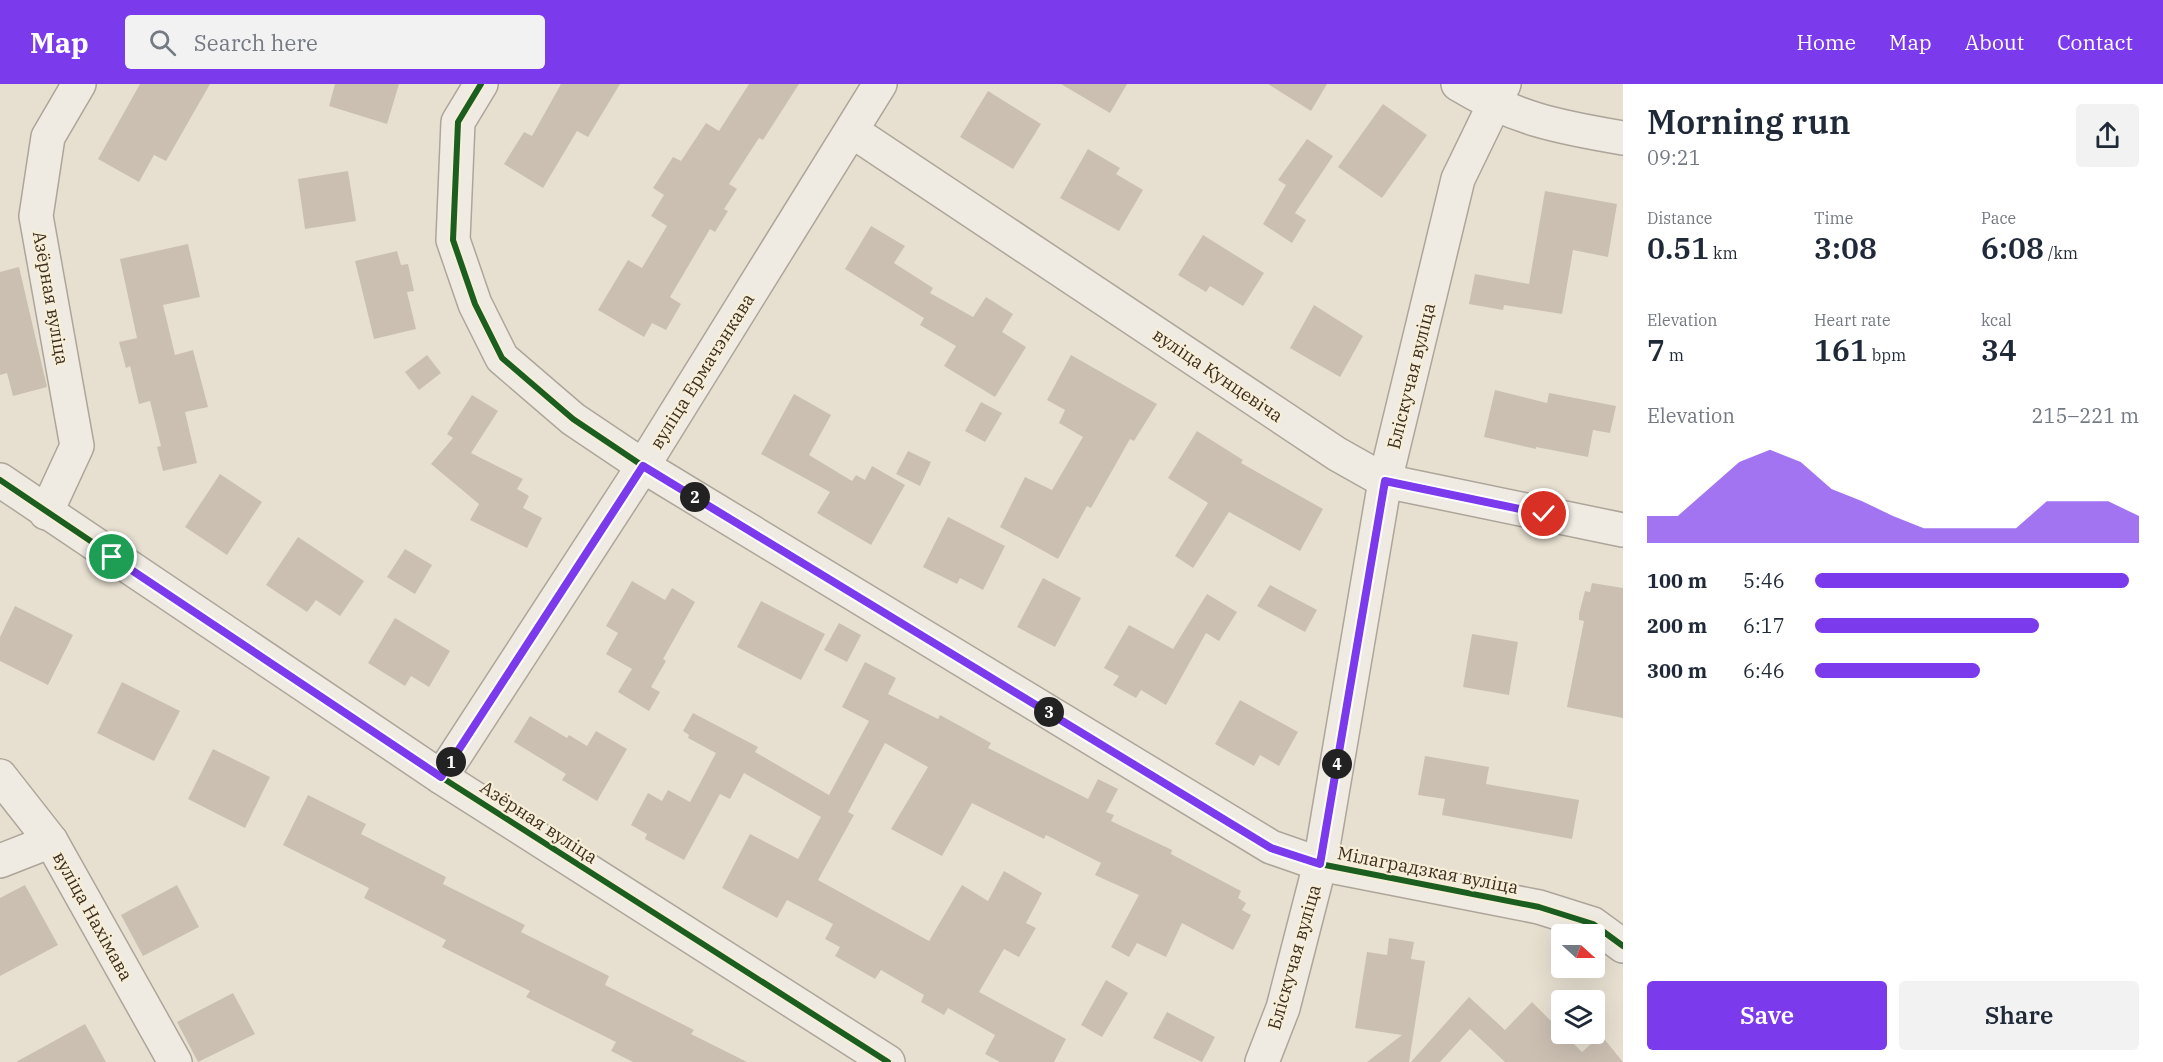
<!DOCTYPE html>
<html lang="en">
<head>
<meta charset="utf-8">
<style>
	:root { --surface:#fff; --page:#f2f2f3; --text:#1f2937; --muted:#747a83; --accent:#7c3aed }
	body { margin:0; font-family:"IBM Plex Serif",serif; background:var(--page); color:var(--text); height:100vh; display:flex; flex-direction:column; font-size:22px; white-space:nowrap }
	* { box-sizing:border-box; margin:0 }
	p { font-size:20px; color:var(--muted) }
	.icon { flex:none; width:33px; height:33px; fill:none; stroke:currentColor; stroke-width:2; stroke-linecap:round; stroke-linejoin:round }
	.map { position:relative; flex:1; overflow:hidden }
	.drawer { display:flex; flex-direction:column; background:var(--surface); width:540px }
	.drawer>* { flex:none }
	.needle { width:39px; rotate:111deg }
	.controls { position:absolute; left:1551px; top:840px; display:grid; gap:12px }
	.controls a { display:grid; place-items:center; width:54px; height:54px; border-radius:6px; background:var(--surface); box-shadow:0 6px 24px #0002; font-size:30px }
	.pin { position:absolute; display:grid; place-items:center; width:51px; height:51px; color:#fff; margin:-26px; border:3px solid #fff; border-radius:50%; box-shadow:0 2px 6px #0007 }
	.km { position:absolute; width:30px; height:30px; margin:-15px; border-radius:50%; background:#222; color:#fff; font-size:16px; line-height:30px; text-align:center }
	.round { display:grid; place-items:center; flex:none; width:63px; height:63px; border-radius:6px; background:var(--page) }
	.headline { display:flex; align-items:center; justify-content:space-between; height:102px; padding:0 24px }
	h1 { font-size:33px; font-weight:600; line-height:45px }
	.stats { display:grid; grid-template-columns:repeat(3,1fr); gap:9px; height:102px; padding:6px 24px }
	.stats div { display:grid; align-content:center }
	.stats b { font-size:30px; font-weight:600 }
	.stats small { font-size:16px; font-weight:400 }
	.stats p { font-size:16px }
	.chart { height:168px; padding:12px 24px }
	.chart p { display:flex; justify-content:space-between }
	.chart svg { width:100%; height:108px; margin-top:6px; fill:var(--accent); opacity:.7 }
	.button { display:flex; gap:12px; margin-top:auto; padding:12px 24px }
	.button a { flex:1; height:69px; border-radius:6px; background:var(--accent); color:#fff; font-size:24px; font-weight:600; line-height:69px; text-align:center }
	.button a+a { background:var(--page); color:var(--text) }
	ul { padding:0 24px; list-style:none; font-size:20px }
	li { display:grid; grid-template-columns:96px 72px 1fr; align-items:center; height:45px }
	li i { height:15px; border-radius:8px; background:var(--accent) }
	header { display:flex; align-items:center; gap:36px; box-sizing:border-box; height:84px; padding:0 30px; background:var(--accent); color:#fff }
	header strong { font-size:28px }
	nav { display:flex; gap:33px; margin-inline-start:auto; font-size:21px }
	.search { width:420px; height:54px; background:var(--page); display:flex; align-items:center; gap:15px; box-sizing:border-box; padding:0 21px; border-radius:6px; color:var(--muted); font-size:22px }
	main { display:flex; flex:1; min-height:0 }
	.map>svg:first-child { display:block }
	.building { fill:#cbbfb2 }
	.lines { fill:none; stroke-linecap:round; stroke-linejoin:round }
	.minor-casing { stroke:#ada599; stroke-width:36 }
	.minor { stroke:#efebe3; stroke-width:33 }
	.cycleway-casing { stroke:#f7eed8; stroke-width:10 }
	.cycleway { stroke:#1b5e20; stroke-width:6 }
	.route-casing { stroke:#fff; stroke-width:12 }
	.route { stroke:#7c3aed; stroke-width:8 }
	.labels { text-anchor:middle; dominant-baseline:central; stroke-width:4.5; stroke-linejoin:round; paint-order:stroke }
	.street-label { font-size:18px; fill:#3d2e20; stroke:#f7eed8 }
</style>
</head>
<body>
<header>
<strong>Map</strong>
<div class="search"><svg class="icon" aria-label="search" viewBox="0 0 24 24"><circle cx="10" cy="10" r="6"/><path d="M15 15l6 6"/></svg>Search here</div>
<nav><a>Home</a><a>Map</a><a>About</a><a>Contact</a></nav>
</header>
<main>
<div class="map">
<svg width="1623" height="978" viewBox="0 0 1623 978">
	<rect width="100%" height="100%" fill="#e7e0d1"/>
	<!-- building -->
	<g class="building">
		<polygon points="140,0 210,0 166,77 154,71 139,98 98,75"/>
		<polygon points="335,0 399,0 387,40 329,22"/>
		<polygon points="561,0 620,0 588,53 577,47 543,104 504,80 524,48 532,52"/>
		<polygon points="749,0 799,0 763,56 759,54 729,100 737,105 724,125 728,127 715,148 710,145 670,213 681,220 666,246 652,239 644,253 598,226 628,176 642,184 667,142 651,132 664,111 653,104 673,73 681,77 706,39 719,47"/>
		<polygon points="1061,0 1127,0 1110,29"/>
		<polygon points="1268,0 1327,0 1311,27"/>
		<polygon points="988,7 1041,40 1013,85 960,53"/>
		<polygon points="1383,20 1427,51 1382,114 1338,83"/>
		<polygon points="1307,55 1333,72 1295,129 1306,136 1292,159 1263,140 1286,101 1278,96"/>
		<polygon points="1088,65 1120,84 1116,90 1143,106 1119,147 1060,114"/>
		<polygon points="348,87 356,137 305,145 298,95"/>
		<polygon points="1545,107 1617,120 1608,173 1573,166 1562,230 1504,221 1503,226 1469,220 1475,190 1529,200"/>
		<polygon points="871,142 905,162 894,179 933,204 930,209 973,233 986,213 1013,230 1002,248 1026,263 995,313 944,282 956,262 920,241 924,234 845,185"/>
		<polygon points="1203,151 1264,189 1243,222 1210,202 1206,208 1178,191"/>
		<polygon points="188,160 200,213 163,221 175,271 193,266 208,323 185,328 197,379 163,387 157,363 161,362 150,317 139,320 130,282 126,284 119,258 137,254 120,175"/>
		<polygon points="397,167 401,181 408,180 414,207 407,208 416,245 374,255 355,177"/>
		<polygon points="19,183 47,303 13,312 7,289 0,291 0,188"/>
		<polygon points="1314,221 1363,252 1340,293 1290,264"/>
		<polygon points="427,271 441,289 419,306 405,288"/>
		<polygon points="1071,271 1157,320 1134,357 1130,355 1091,424 1087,422 1058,475 1000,443 1025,393 1052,406 1083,353 1059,339 1065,326 1047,316"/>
		<polygon points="1495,306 1547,319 1549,309 1616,322 1610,349 1593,346 1588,373 1536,363 1536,365 1484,353"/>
		<polygon points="794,310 831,331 809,371 852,397 856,391 865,396 872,382 905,401 871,461 817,429 830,408 761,370"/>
		<polygon points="472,311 498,327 471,369 523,395 517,405 529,412 523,424 542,434 527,464 470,436 479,420 431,380 453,354 447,350"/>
		<polygon points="981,318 1002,329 985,358 965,347"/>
		<polygon points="1197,347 1243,376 1241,379 1323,425 1300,467 1229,428 1193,484 1175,472 1208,419 1168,394"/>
		<polygon points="908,367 931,378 920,402 896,390"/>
		<polygon points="220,390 262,418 227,471 185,443"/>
		<polygon points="948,433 1005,462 983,506 960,494 957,500 923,483"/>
		<polygon points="298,453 364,497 340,532 316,516 307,528 266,501"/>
		<polygon points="405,465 432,481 415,510 387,493"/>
		<polygon points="1043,494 1081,514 1055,563 1017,543"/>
		<polygon points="632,497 665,516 672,504 695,518 663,575 666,577 651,603 660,608 649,627 618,608 632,585 606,570 618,549 606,542"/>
		<polygon points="1592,499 1623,504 1623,634 1567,623 1584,537 1579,536 1579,530 1585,507 1590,508"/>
		<polygon points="1270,501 1317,526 1305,548 1257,522"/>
		<polygon points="1207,510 1237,528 1219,557 1206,549 1166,621 1141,606 1136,614 1113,601 1119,592 1104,584 1129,541 1173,565"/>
		<polygon points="761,517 825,550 801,596 737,563"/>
		<polygon points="15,522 73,551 48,601 0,577 0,553"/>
		<polygon points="395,534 450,567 429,603 411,592 405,602 368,579"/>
		<polygon points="839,539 861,551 847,578 824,566"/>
		<polygon points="1472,550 1518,558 1509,611 1463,603"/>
		<polygon points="865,578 896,594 888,610 938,635 940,631 991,659 988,664 1088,715 1098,695 1118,705 1106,728 1114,731 1111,737 1172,766 1171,770 1241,807 1238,814 1246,819 1242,826 1251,831 1233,866 1182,839 1166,873 1137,859 1129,873 1111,863 1139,811 1095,791 1101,779 1046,751 1044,755 972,719 942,772 891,745 928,683 885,659 848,728 854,731 818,796 929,857 962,801 988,817 1004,787 1042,809 1026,839 1036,844 1019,873 1004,865 979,908 1066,955 1054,978 1000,978 985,970 995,951 948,924 944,931 921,918 924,911 881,886 875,895 835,872 840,863 825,855 833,840 787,816 777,834 722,804 750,750 798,775 821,733 744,689 730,715 720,710 684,776 645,755 647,750 631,741 648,709 662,717 668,706 690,718 716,669 688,654 689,651 683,647 693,629 758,663 755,668 829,711 869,637 842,623"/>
		<polygon points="122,598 180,627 154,677 97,649"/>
		<polygon points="1240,616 1298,648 1279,682 1260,671 1254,682 1215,660"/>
		<polygon points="530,632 567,654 569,651 587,662 596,647 627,665 597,717 562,696 566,690 514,658"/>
		<polygon points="213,665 270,693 245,744 188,715"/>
		<polygon points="1425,672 1489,683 1486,700 1579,716 1572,755 1442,731 1445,715 1418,711"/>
		<polygon points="308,711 366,740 361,750 446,793 443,800 525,841 521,848 609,892 605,901 694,946 691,950 747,978 633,978 611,967 616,958 526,913 530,907 442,863 446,856 364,814 369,804 283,761"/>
		<polygon points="25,801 58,861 0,892 0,814"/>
		<polygon points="177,801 199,843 143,872 121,831"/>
		<polygon points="1389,854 1414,858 1411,875 1425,877 1409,978 1367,978 1402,951 1355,944 1367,868 1387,871"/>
		<polygon points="1106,896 1128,909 1102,953 1081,941"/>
		<polygon points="233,909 255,950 198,978 177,938"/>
		<polygon points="1469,913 1505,946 1532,918 1582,968 1601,951 1623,978 1505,978 1470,945 1440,978 1411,978"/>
		<polygon points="1167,928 1215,953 1202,978 1153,954"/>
		<polygon points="85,940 106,978 16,978"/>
	</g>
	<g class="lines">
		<defs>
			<g id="minor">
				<polyline points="481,0 458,38 453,156 475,220 502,274 573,335 643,382 1271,763 1320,780 1539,823 1593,840 1623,862"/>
				<path d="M1458 0C1516 35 1558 43 1623 54"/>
				<polyline points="852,47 1337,370 1385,397 1623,446"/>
				<polyline points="0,396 441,693 888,978"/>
				<polyline points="46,429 77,362 36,132 48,53 79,0"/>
				<polyline points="0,692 51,757 175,978"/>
				<polyline points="441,693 643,382 880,0"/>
				<polyline points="0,777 51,757"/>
				<polyline points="1262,978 1283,924 1320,780 1385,397 1458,95 1504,0"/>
			</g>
		</defs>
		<!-- minor casing -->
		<use href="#minor" class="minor-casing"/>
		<!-- minor -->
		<use href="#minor" class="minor"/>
		<defs>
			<g id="cycleway">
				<polyline points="481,0 458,38 453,156 475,220 502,274 573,335 643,382 1271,763 1320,780 1539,823 1593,840 1623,862"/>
				<polyline points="0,396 441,693 888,978"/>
			</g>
		</defs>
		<!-- cycleway casing -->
		<use href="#cycleway" class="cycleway-casing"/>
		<!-- cycleway -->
		<use href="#cycleway" class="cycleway"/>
	</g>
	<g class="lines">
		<defs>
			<polyline id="route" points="112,473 441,693 643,382 1271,764 1320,780 1385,397 1544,430"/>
		</defs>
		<!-- route casing -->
		<use href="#route" class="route-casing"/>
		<!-- route -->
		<use href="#route" class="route"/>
	</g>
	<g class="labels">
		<!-- street labels -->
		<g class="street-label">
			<text transform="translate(51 214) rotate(80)">Азёрная вуліца</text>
			<text transform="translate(702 287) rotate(-58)">вуліца Ермачэнкава</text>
			<text transform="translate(1218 291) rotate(34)">вуліца Кунцевіча</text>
			<text transform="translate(1411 292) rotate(-76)">Бліскучая вуліца</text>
			<text transform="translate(539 738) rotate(33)">Азёрная вуліца</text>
			<text transform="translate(1428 786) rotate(11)">Мілаградзкая вуліца</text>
			<text transform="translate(93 832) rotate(61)">вуліца Нахімава</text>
			<text transform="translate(1294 873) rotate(-74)">Бліскучая вуліца</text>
		</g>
	</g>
</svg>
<div class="controls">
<a><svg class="needle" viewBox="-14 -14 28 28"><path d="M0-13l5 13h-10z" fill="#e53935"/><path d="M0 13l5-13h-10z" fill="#747a83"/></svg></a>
<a><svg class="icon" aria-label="layers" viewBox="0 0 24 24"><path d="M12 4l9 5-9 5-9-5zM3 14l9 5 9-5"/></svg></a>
</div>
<div class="pin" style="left:112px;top:473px;background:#1e9e55"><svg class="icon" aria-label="arrive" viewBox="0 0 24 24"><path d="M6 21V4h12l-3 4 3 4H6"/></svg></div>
<div class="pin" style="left:1544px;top:430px;background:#d93025"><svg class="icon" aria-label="check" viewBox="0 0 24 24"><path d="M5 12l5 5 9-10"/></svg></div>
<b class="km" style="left:451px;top:678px">1</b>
<b class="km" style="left:695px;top:413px">2</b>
<b class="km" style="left:1049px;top:628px">3</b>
<b class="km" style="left:1337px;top:680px">4</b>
</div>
<section class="drawer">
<div class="headline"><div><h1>Morning run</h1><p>09:21</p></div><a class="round"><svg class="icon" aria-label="share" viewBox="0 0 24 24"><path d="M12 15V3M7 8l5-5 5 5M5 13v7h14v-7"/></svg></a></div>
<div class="stats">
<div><p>Distance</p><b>0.51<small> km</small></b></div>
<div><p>Time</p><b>3:08</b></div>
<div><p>Pace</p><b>6:08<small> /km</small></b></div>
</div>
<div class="stats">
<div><p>Elevation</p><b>7<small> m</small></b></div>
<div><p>Heart rate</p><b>161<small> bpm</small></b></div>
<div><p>kcal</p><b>34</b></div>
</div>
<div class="chart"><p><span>Elevation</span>215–221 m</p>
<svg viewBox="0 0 160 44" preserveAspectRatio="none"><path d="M0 44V33L10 33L20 22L30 11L40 6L50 11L60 22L70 27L80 33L90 38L100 38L110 38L120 38L130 27L140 27L150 27L160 33V44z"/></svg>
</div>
<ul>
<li><b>100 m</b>5:46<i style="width:97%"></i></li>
<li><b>200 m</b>6:17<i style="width:69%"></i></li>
<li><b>300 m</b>6:46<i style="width:51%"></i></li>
</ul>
<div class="button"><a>Save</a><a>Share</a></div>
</section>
</main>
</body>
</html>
